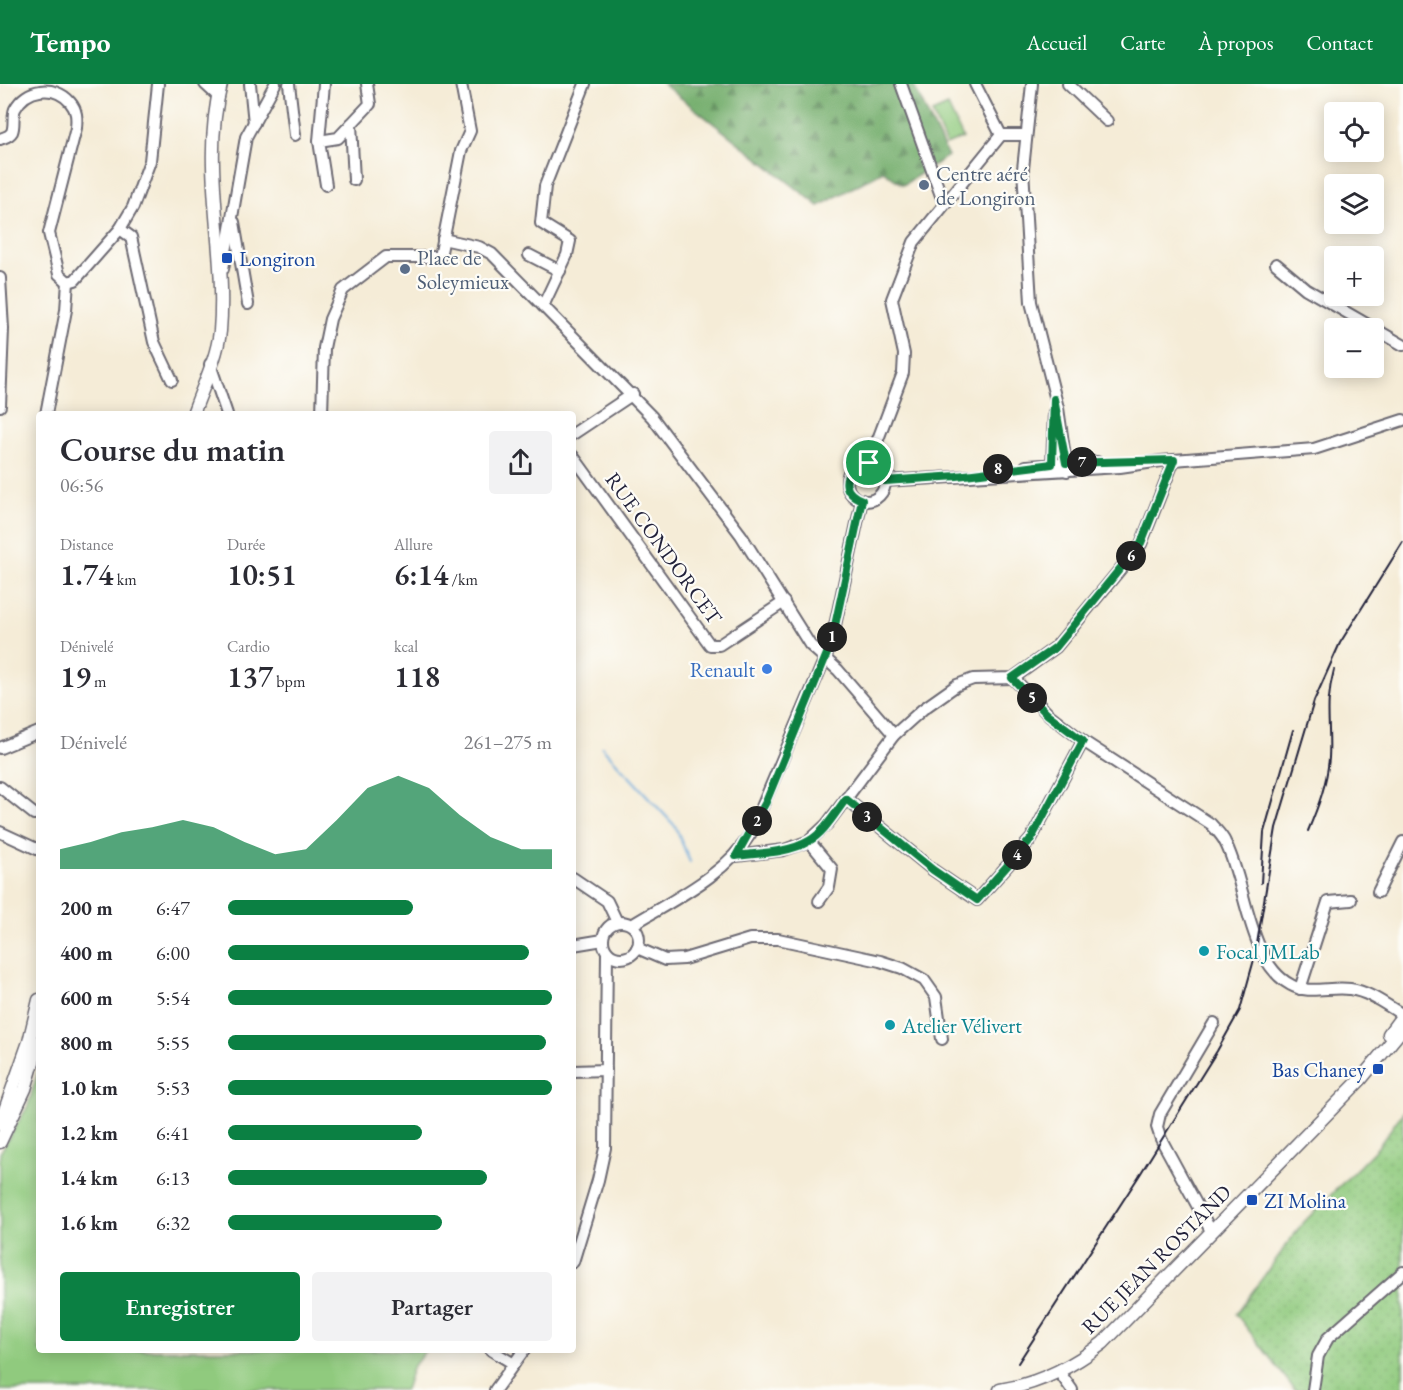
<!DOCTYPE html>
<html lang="fr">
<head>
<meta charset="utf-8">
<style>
	:root { --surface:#fff; --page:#f2f2f3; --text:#2b2b33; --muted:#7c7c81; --accent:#0b8043 }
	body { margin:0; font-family:"EB Garamond",serif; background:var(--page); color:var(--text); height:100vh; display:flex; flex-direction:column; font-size:22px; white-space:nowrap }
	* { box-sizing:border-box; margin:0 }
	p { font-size:20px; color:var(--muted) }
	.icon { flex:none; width:33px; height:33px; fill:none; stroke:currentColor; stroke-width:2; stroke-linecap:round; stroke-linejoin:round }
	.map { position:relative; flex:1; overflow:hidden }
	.sheet { position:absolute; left:36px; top:327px; width:540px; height:942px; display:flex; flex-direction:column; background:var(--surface); border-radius:6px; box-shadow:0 3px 15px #0003 }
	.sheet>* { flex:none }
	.fabs { position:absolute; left:1324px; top:18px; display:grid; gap:12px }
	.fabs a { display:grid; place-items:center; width:60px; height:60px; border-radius:6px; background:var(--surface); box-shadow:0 3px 15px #0003; font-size:30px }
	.pin { position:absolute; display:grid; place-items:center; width:51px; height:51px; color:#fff; margin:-26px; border:3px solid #fff; border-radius:50%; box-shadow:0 2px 6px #0007 }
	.km { position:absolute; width:30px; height:30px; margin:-15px; border-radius:50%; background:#222; color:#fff; font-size:16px; line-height:30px; text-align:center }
	.round { display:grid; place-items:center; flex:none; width:63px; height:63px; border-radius:6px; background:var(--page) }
	.overview { display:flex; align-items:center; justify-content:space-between; height:102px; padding:0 24px }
	h1 { font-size:33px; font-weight:600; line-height:45px }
	.metrics { display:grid; grid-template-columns:repeat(3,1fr); gap:9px; height:102px; padding:6px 24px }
	.metrics div { display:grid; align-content:center }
	.metrics b { font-size:30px; font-weight:600 }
	.metrics small { font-size:16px; font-weight:400 }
	.metrics p { font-size:16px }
	.chart { height:168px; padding:12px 24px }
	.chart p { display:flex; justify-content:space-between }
	.chart svg { width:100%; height:108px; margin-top:6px; fill:var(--accent); opacity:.7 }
	.primary-button { display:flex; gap:12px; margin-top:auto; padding:12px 24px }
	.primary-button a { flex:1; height:69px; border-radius:6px; background:var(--accent); color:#fff; font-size:24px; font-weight:600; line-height:69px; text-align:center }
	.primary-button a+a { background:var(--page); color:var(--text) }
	ul { padding:0 24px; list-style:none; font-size:20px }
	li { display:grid; grid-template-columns:96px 72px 1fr; align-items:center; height:45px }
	li i { height:15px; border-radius:8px; background:var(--accent) }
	header { display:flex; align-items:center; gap:36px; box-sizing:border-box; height:84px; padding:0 30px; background:var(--accent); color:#fff }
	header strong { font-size:28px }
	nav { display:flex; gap:33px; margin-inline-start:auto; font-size:21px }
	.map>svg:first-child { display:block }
	.grass { fill:url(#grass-dots); stroke:#59765c; stroke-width:1.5 }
	.forest { fill:url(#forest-firs); stroke:#4b6854; stroke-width:1.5 }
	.garden { fill:#90ca7e; stroke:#59765c; stroke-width:1.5 }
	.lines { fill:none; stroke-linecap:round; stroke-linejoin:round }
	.stream { stroke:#66a7da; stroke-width:2 }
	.minor-casing { stroke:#6c6972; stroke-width:14 }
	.major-casing { stroke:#6c6972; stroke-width:15 }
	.minor { stroke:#fff; stroke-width:10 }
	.major { stroke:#fff; stroke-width:12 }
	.rail { stroke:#22223b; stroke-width:2 }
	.route-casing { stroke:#fff; stroke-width:12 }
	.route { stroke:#0b8043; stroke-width:8 }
	.service-dot { fill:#5c6f8a; stroke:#fdfcf7; stroke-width:2 }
	.transit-dot { fill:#1a4fb4; stroke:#fdfcf7; stroke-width:2 }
	.shop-dot { fill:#3f7fe0; stroke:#fdfcf7; stroke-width:2 }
	.culture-dot { fill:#0f9aa8; stroke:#fdfcf7; stroke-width:2 }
	.labels { text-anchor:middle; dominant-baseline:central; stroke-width:4.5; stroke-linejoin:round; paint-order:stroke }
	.service-label { font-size:21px; fill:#4e5e75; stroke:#fdfcf7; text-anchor:start }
	.transit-label { font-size:21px; fill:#164399; stroke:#fdfcf7; text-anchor:start }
	.street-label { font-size:21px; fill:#22223b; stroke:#fdfcf7 }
	.shop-label { font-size:21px; fill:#366cbe; stroke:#fdfcf7; text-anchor:end }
	.culture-label { font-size:21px; fill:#0d838f; stroke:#fdfcf7; text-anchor:start }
</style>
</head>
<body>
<header>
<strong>Tempo</strong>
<nav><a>Accueil</a><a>Carte</a><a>À propos</a><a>Contact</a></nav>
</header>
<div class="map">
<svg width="1403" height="1306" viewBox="0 0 1403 1306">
	<defs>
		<pattern id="grass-dots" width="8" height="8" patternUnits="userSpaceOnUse" patternTransform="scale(1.5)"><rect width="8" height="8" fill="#90ca7e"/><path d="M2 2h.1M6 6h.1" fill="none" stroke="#7cad6e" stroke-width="1.8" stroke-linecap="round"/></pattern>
		<pattern id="forest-firs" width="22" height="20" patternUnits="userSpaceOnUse" patternTransform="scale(1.5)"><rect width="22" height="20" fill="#74ae6d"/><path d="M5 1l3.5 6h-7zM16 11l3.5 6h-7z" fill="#5f8d5b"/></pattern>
	</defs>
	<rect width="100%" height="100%" fill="#fdfcf7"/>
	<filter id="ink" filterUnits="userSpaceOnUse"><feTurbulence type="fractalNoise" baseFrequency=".0167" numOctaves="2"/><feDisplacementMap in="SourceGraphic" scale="12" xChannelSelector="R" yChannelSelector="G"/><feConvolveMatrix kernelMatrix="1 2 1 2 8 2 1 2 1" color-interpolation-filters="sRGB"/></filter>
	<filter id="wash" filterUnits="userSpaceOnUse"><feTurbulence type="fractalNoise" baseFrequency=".008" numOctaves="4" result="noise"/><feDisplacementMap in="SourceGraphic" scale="24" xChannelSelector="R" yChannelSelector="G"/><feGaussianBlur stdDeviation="1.35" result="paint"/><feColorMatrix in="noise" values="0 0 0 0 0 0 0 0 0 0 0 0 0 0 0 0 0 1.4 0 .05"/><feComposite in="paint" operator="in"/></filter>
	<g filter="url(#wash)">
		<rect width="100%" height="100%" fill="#f5ecd7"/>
		<!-- grass -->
		<polygon class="grass" points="1403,1028 1403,1306 1295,1306 1236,1230 1302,1140 1378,1063"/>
		<!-- forest -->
		<polygon class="forest" points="663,0 913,0 948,72 903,101 883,87 819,122"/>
		<!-- garden -->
		<g class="garden">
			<polygon points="948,22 963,54 946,61 932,29"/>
			<polygon points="39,984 39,1266 426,1266 412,1284 405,1306 0,1306 0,1069 28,1022"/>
		</g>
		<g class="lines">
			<!-- stream -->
			<polyline class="stream" points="602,663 675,742 690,778"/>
		</g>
	</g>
	<g filter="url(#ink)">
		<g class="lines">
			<defs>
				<g id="minor">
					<polyline points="205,0 218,12"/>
					<polyline points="250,0 254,39"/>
					<polyline points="289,0 295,51"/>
					<polyline points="324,0 319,57 326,101"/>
					<polyline points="901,0 944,120"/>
					<polyline points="975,0 1001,51"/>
					<polyline points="1032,0 1023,85 1031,218 1058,324 1067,387"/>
					<polyline points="1068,0 1107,37"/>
					<polyline points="351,40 354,96"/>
					<path d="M0 55C5 53 9 53 12 48 15 41 12 32 15 25 26 4 54 0 70 18 77 26 77 34 76 44L49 149 59 190 68 198 75 196 120 145 133 123 150 77 158 0"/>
					<polyline points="319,57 338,54 370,20 367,0"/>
					<polyline points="234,138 248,220"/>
					<polyline points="120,145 131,153 154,258 172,296"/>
					<polyline points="443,155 479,163 492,170 652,333 741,451 810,561 838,586 894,651"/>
					<polyline points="529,171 560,187"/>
					<polyline points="1276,180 1306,205 1403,261"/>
					<polyline points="223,185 246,53 275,0"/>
					<polyline points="0,194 3,245 0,322"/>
					<polyline points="543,222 567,171 570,157 541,139 545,102 585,0"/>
					<polyline points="210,280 227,330"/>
					<polyline points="46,330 66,226 68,198"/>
					<polyline points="322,330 324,264 330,235 343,206 386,173 440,173 461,67 470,47 461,0"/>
					<polyline points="573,350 633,310"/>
					<polyline points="573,372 710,561 719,561 784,518"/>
					<polyline points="869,379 903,289 904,270 892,215 914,158 1001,51 1025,51"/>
					<circle cx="866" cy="398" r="19"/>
					<polyline points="1026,382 1097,378"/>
					<polyline points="1052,384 1054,328"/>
					<polyline points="885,397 1120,383 1161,377 1314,365 1403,336"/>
					<path d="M1013 594 1047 629 1083 657 1211 740C1215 745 1222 751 1225 758 1246 797 1248 879 1291 901 1308 911 1331 902 1350 905 1370 908 1386 921 1403 931"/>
					<polyline points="0,664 39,648"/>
					<polyline points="0,703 34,730"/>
					<polyline points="846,715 933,786 977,816 1031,755 1083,657"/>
					<polyline points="0,748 39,766"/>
					<polyline points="809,757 832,785 829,803 819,817"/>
					<polyline points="736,772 784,766 809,757 827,740 894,651 923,625 957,601 973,595 1013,594 1056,563 1141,460 1174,376"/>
					<polyline points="573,794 607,817 617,838"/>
					<polyline points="1378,808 1403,758"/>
					<circle cx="621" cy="856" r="18"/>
					<path d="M632 841C674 815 725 792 751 749L831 560 862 416"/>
					<polyline points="573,861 603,856"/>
					<polyline points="637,864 665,876 684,875 750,855 778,855 880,877 902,884 924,896 936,913 942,955"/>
					<polyline points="1300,905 1328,818 1351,816"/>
					<polyline points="573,987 606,986"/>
					<polyline points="1211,1147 1161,1055 1157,1043 1160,1030 1214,939"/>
					<polyline points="573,1178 598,1096 605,1064 607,868"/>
					<polyline points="491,1266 514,1280"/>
					<polyline points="1060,1289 1072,1306"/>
					<polyline points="495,1306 524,1266"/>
					<polyline points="1313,1306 1318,1272 1328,1254 1403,1188"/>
				</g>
				<g id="major">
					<path d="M193 330C202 304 217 275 220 247 227 165 200 81 221 0"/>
					<polyline points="1389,950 1403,931"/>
					<polyline points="0,1040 29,958 39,916"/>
					<polyline points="0,1058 25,1005 39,958"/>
					<path d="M1000 1306C1039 1300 1072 1283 1103 1259L1361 995 1403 944"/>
				</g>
			</defs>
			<!-- minor casing -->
			<use href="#minor" class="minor-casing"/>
			<!-- major casing -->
			<use href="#major" class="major-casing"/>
			<!-- minor -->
			<use href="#minor" class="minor"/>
			<!-- major -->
			<use href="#major" class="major"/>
			<!-- rail -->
			<g class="rail">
				<path d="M1308 747C1318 723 1327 700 1329 674 1331 641 1324 622 1334 586"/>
				<polyline points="1261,799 1264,748 1293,646"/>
				<polyline points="1018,1279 1139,1092 1217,967 1240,926 1255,872 1276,744 1314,617 1340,559 1403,458"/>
			</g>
		</g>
	</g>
	<g class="lines" filter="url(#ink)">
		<defs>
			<path id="route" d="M1054 315 1066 379 1174 376 1141 459 1056 563 1012 594 1047 630 1083 657 1031 755 977 816 933 786 846 715C835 729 825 748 809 757 789 769 759 769 736 772L766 718 831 560 862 416C820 400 875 353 885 397L957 392 1052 380Z"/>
		</defs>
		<!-- route casing -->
		<use href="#route" class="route-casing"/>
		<!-- route -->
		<use href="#route" class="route"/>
	</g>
	<!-- markers -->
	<g class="service-dot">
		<circle cx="924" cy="101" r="6"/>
		<circle cx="405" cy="185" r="6"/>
	</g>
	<g class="transit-dot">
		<rect x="221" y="168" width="12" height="12" rx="3"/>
		<rect x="1372" y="979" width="12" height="12" rx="3"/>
		<rect x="1246" y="1110" width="12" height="12" rx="3"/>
	</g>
	<circle class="shop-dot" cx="767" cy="585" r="6"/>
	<g class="culture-dot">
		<circle cx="1204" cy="867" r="6"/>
		<circle cx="890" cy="941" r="6"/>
	</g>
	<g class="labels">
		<!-- service labels -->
		<g class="service-label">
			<text x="936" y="89">Centre aéré<tspan x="936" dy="24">de Longiron</tspan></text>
			<text x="417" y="173">Place de<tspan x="417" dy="24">Soleymieux</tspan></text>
		</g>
		<!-- transit labels -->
		<g class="transit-label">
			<text x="239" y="174">Longiron</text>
			<text x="1366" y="985" text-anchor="end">Bas Chaney</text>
			<text x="1264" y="1116">ZI Molina</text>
		</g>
		<!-- street labels -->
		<g class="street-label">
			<text transform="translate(664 464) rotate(54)">RUE CONDORCET</text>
			<text transform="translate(1156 1175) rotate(-45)">RUE JEAN ROSTAND</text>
		</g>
		<!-- shop labels -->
		<g class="shop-label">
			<text x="755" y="585">Renault</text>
		</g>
		<!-- culture labels -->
		<g class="culture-label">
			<text x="1216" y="867">Focal JMLab</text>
			<text x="902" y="941">Atelier Vélivert</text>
		</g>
	</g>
</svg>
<div class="fabs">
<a><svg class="icon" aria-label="locate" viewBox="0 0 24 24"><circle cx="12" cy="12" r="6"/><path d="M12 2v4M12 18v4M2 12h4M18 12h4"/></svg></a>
<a><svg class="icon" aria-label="layers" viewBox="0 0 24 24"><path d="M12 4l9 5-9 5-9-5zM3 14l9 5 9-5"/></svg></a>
<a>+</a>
<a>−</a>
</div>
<div class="pin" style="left:869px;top:379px;background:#1e9e55"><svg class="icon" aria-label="arrive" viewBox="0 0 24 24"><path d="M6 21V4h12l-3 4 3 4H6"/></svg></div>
<b class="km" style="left:832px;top:553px">1</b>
<b class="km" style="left:757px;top:737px">2</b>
<b class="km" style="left:867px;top:733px">3</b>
<b class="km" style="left:1017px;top:771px">4</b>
<b class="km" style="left:1032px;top:614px">5</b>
<b class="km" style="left:1131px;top:472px">6</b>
<b class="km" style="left:1082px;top:378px">7</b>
<b class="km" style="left:998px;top:385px">8</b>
<section class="sheet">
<div class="overview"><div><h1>Course du matin</h1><p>06:56</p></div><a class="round"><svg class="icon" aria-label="share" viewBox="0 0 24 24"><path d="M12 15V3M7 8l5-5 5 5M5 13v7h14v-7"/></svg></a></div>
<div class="metrics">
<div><p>Distance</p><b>1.74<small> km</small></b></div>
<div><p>Durée</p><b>10:51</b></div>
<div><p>Allure</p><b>6:14<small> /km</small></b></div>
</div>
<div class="metrics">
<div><p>Dénivelé</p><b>19<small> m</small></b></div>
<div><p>Cardio</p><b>137<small> bpm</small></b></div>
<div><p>kcal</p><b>118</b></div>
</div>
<div class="chart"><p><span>Dénivelé</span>261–275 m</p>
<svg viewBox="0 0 160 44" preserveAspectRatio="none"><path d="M0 44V36L10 33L20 29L30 27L40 24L50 27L60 33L70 38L80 36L90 24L100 11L110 6L120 11L130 22L140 31L150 36L160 36V44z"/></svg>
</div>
<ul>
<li><b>200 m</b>6:47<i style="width:57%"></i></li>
<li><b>400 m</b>6:00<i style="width:93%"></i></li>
<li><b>600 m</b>5:54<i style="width:100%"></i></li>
<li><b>800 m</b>5:55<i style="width:98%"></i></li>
<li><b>1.0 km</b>5:53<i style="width:100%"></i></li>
<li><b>1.2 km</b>6:41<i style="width:60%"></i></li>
<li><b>1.4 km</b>6:13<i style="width:80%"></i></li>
<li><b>1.6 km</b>6:32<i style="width:66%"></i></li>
</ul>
<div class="primary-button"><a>Enregistrer</a><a>Partager</a></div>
</section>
</div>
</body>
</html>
